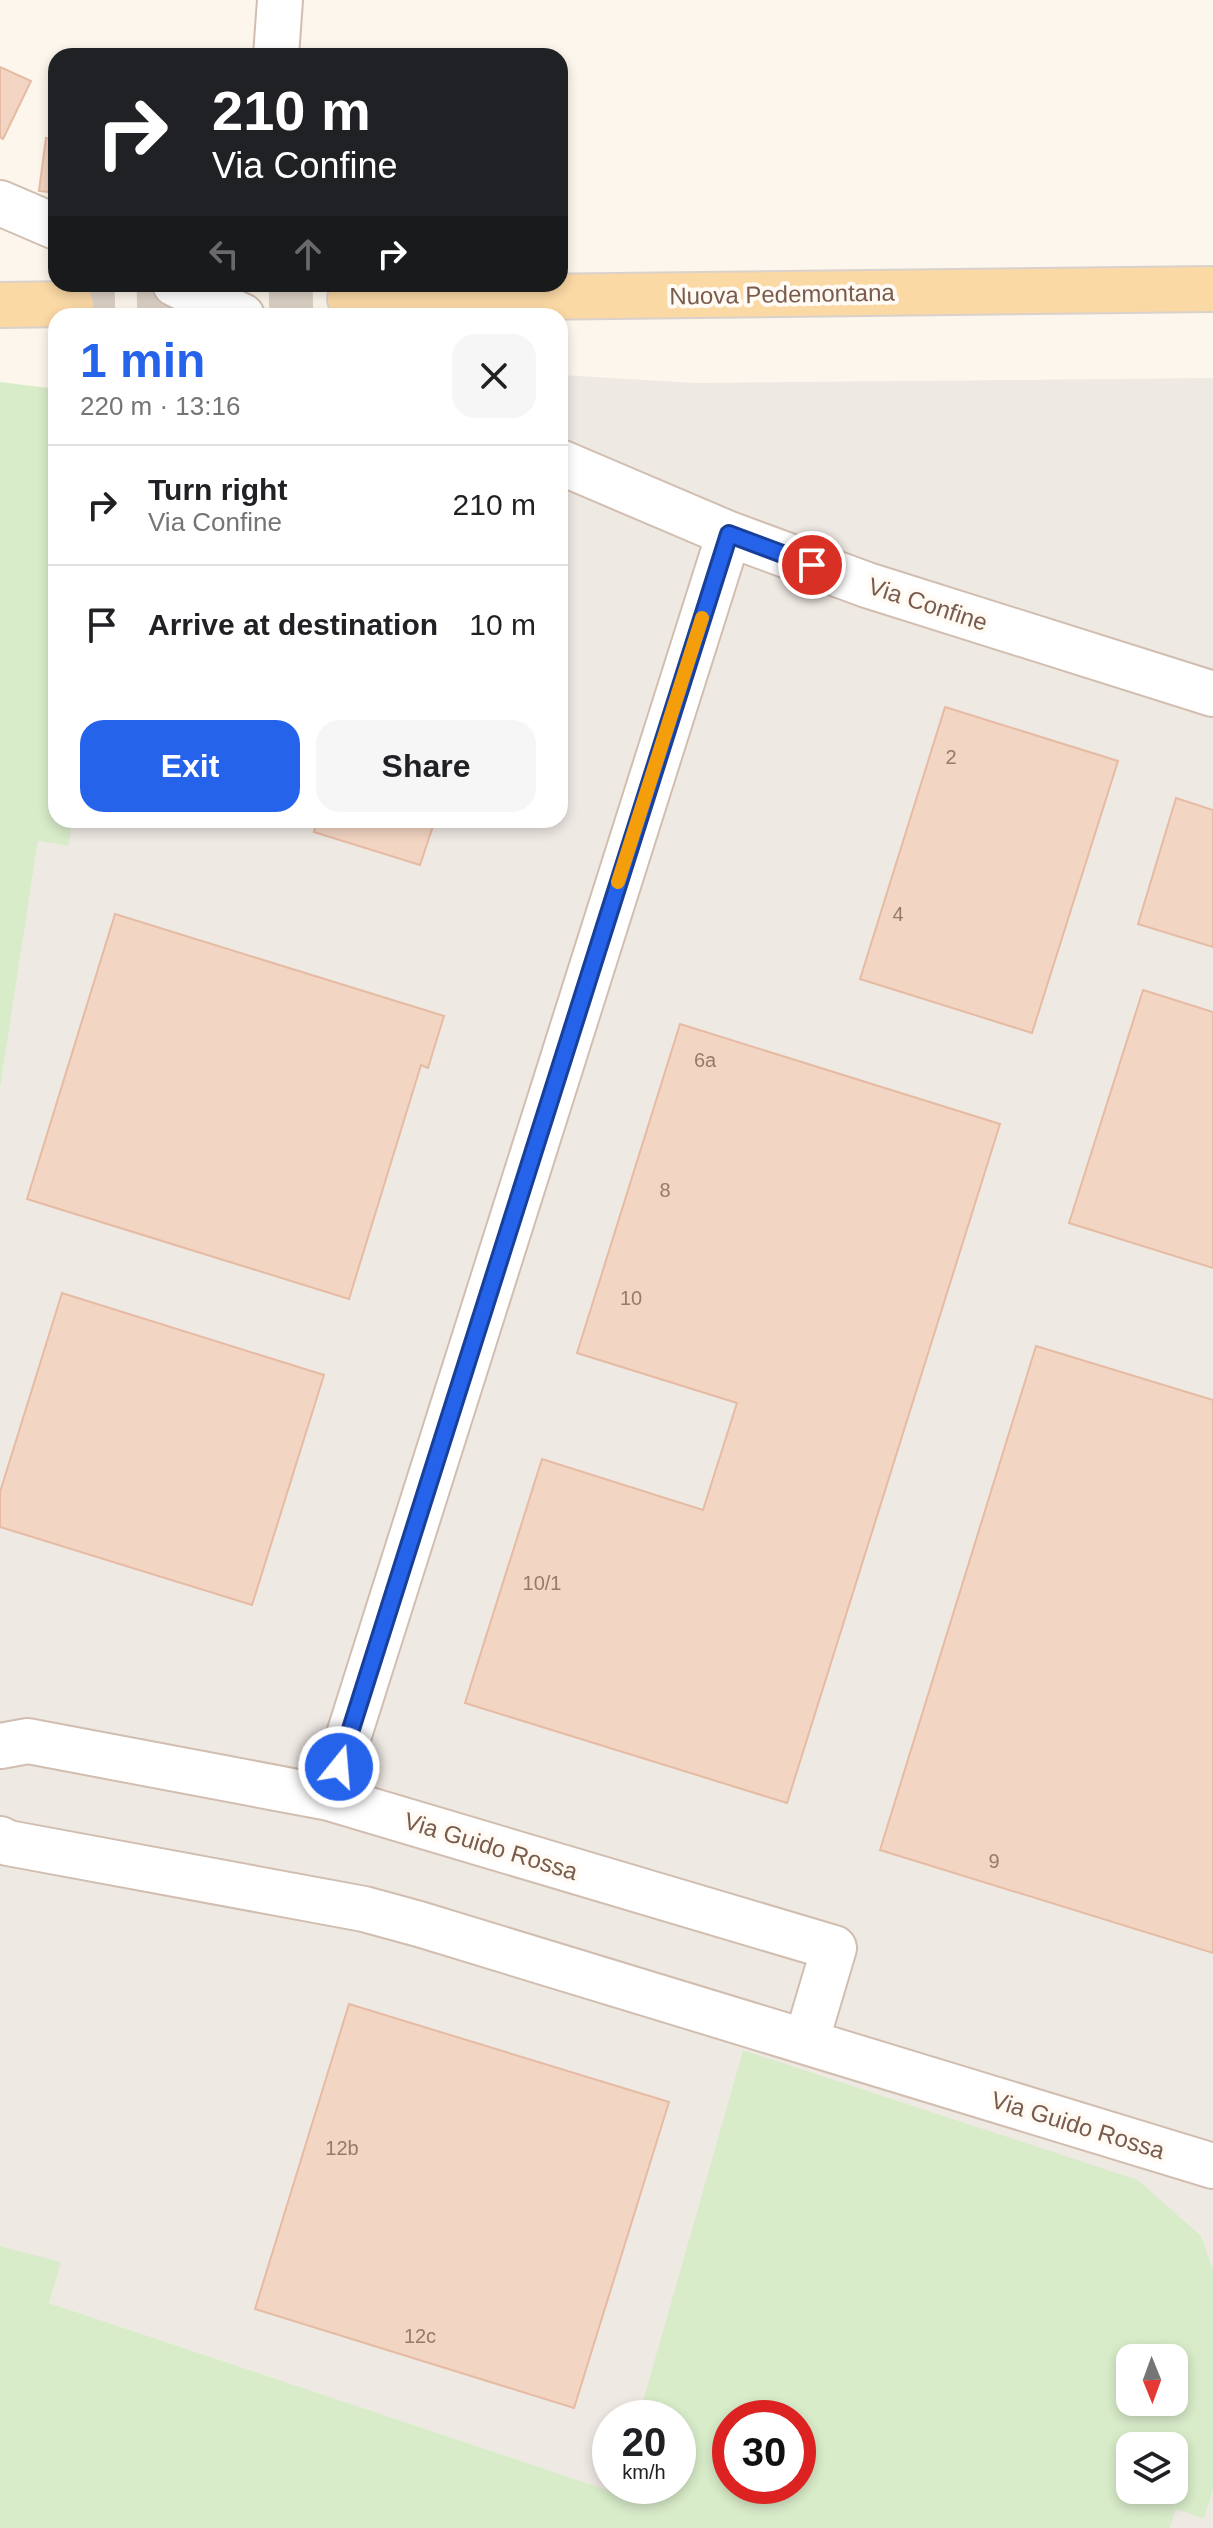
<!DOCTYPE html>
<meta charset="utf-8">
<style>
:root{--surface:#fff;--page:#f6f6f6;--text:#202124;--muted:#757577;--line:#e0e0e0;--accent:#2563eb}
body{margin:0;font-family:Helvetica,sans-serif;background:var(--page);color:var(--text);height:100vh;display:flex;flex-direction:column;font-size:30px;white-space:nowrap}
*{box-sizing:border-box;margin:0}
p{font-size:26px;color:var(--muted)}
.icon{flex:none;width:44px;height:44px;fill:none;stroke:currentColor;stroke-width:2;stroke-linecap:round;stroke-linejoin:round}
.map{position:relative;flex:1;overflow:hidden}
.side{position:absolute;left:48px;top:308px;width:520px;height:520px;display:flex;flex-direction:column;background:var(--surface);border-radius:24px;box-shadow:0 4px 12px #0003}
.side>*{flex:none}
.top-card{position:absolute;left:48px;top:48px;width:520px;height:244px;border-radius:24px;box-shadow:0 4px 12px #0003;background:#202124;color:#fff;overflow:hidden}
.needle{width:52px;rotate:179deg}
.controls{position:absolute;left:1116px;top:2344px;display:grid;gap:16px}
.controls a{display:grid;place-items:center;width:72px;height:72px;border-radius:16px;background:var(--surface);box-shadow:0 4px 12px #0003;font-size:40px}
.speed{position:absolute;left:592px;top:2400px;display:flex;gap:16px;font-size:40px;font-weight:700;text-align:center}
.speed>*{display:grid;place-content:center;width:104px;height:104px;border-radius:50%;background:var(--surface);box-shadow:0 4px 12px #0003;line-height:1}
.speed small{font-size:20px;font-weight:400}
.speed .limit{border:12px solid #d22;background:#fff;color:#111}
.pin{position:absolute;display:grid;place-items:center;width:68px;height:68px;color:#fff;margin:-34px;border:4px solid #fff;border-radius:50%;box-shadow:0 2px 8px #0007}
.me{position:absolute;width:88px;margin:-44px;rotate:17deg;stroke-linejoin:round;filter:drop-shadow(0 0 6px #0008)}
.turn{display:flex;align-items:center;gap:28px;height:168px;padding:0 32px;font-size:36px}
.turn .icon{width:104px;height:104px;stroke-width:2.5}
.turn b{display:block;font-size:56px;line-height:68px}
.lanes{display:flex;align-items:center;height:76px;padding:0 32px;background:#0003;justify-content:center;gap:40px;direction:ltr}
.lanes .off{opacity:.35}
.round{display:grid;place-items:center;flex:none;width:84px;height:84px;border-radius:24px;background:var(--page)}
.headline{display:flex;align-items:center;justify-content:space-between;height:136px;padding:0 32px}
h1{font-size:48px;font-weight:700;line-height:60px;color:var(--accent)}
.action{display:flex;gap:16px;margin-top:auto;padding:16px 32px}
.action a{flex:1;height:92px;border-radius:24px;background:var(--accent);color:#fff;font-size:32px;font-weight:700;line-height:92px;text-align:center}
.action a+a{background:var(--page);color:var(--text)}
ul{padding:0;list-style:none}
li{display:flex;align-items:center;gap:24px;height:120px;padding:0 32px;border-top:2px solid var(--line)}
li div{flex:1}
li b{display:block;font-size:30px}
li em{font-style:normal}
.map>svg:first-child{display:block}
.industrial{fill:#efe9e4}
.green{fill:#d8ecc9;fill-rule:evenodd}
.building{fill:#f3d5c3;stroke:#e6bba3;stroke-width:2}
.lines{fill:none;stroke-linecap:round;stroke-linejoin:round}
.primary-tunnel{stroke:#dcd0c4;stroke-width:44;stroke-dasharray:44 22;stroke-linecap:butt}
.minor-casing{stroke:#d1beb0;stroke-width:48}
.primary-casing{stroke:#dad1cd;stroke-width:48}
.minor{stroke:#fff;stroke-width:44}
.primary{stroke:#fbd9a5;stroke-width:44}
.route-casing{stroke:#184099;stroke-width:20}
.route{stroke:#2563eb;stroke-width:14}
.slow{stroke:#f59e0b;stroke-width:14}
.labels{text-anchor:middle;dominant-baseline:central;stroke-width:8;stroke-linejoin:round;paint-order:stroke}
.number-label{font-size:20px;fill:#987a6a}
.street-label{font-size:24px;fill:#7a5c4d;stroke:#fffaf3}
</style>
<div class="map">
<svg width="1213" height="2528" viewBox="0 0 1213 2528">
<rect width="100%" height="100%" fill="#fdf6ec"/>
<path class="industrial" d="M560 375 696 383 1213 378V2269L1201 2236 743 2050 638 2418H610V2486H618L616 2494 48 2303 0 2246V1089L38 841 69 846 72 820H560Z
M1213 2490V2528H1170L1176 2509 1204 2519Z"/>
<path class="green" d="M0 382 56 389V820H72L69 846 38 841 0 1089Z
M743 2050 1138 2180 1201 2236 1213 2269V2490L1204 2519 1176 2509 1170 2528H0V2246L61 2262 49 2303 616 2493 618 2486H678V2418H638ZM1130 2358H1174V2402H1130ZM730 2418H798V2486H730ZM1130 2446H1174V2490H1130Z"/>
<path class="building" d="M0 67 31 81 3 139 0 137Z
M46 138 56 140V193L39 191Z
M945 707 1118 761 1032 1033 860 979Z
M1176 798 1213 810V947L1138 924Z
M317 820H435L420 865 314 832Z
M115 914 444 1016 428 1068 421 1065 349 1299 27 1199Z
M1143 990 1213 1012V1268L1069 1223Z
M680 1024 1000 1124 787 1803 465 1703 542 1459 703 1510 737 1403 577 1353Z
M62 1293 324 1375 252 1605 0 1527V1492Z
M1036 1346 1213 1400V1953L880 1850Z
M349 2004 669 2102 574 2408 255 2309Z"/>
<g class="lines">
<path class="primary-tunnel" d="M71 304 350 299"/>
<g class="minor-casing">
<path id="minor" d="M276 56 280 0
M0 203 56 227
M175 284 242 316
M560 462 729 534 867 585 1213 694
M0 1746 28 1741 329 1798 834 1948 806 2042
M329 1798 729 534
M0 1839 8 1843 364 1909 419 1924 1213 2166"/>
</g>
<g class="primary-casing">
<path id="primary" d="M350 299 1213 289
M0 305 71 304"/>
</g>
<use href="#minor" class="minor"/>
<use href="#primary" class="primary"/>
</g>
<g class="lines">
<g class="route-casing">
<path id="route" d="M339 1767 729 534 812 565"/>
</g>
<use href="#route" class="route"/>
<path class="slow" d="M618 882 702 618"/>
</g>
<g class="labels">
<g class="number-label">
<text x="951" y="757">2</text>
<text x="898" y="914">4</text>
<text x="705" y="1060">6a</text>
<text x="665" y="1190">8</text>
<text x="631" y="1298">10</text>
<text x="542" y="1583">10/1</text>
<text x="994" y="1861">9</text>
<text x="342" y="2148">12b</text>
<text x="420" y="2336">12c</text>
</g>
<g class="street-label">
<text transform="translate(782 294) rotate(-1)">Nuova Pedemontana</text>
<text transform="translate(928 604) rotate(18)">Via Confine</text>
<text transform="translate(491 1846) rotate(17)">Via Guido Rossa</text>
<text transform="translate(1078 2125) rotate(17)">Via Guido Rossa</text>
</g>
</g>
</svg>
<div class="controls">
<a><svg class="needle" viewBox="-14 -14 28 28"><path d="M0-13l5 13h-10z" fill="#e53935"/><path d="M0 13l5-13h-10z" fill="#757577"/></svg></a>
<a><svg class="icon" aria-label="layers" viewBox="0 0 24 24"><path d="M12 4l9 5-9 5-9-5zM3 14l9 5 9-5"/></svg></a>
</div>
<div class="speed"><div>20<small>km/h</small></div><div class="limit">30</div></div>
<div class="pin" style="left:812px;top:565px;background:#d93025"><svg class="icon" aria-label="arrive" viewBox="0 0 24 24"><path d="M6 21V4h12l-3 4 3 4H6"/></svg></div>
<svg class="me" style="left:339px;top:1767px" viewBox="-20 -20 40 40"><circle r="17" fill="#2563eb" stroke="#fff" stroke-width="3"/><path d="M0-11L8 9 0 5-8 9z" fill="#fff"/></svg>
<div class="top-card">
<div class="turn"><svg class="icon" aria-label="right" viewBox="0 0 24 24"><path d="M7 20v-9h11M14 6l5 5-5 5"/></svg><div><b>210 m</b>Via Confine</div></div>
<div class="lanes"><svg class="icon off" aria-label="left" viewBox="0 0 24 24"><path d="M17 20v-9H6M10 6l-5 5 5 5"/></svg><svg class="icon off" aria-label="ahead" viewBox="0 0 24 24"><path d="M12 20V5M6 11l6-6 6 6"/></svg><svg class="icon" aria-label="right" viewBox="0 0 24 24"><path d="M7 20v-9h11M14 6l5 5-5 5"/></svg></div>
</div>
<section class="side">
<div class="headline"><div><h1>1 min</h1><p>220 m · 13:16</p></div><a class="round"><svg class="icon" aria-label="close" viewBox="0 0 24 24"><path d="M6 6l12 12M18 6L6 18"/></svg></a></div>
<ul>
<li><svg class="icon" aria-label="right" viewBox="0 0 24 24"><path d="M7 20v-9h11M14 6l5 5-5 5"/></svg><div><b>Turn right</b><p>Via Confine</p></div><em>210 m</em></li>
<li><svg class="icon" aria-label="arrive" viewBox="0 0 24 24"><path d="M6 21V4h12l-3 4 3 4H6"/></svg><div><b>Arrive at destination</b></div><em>10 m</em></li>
</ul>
<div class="action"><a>Exit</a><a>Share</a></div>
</section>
</div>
